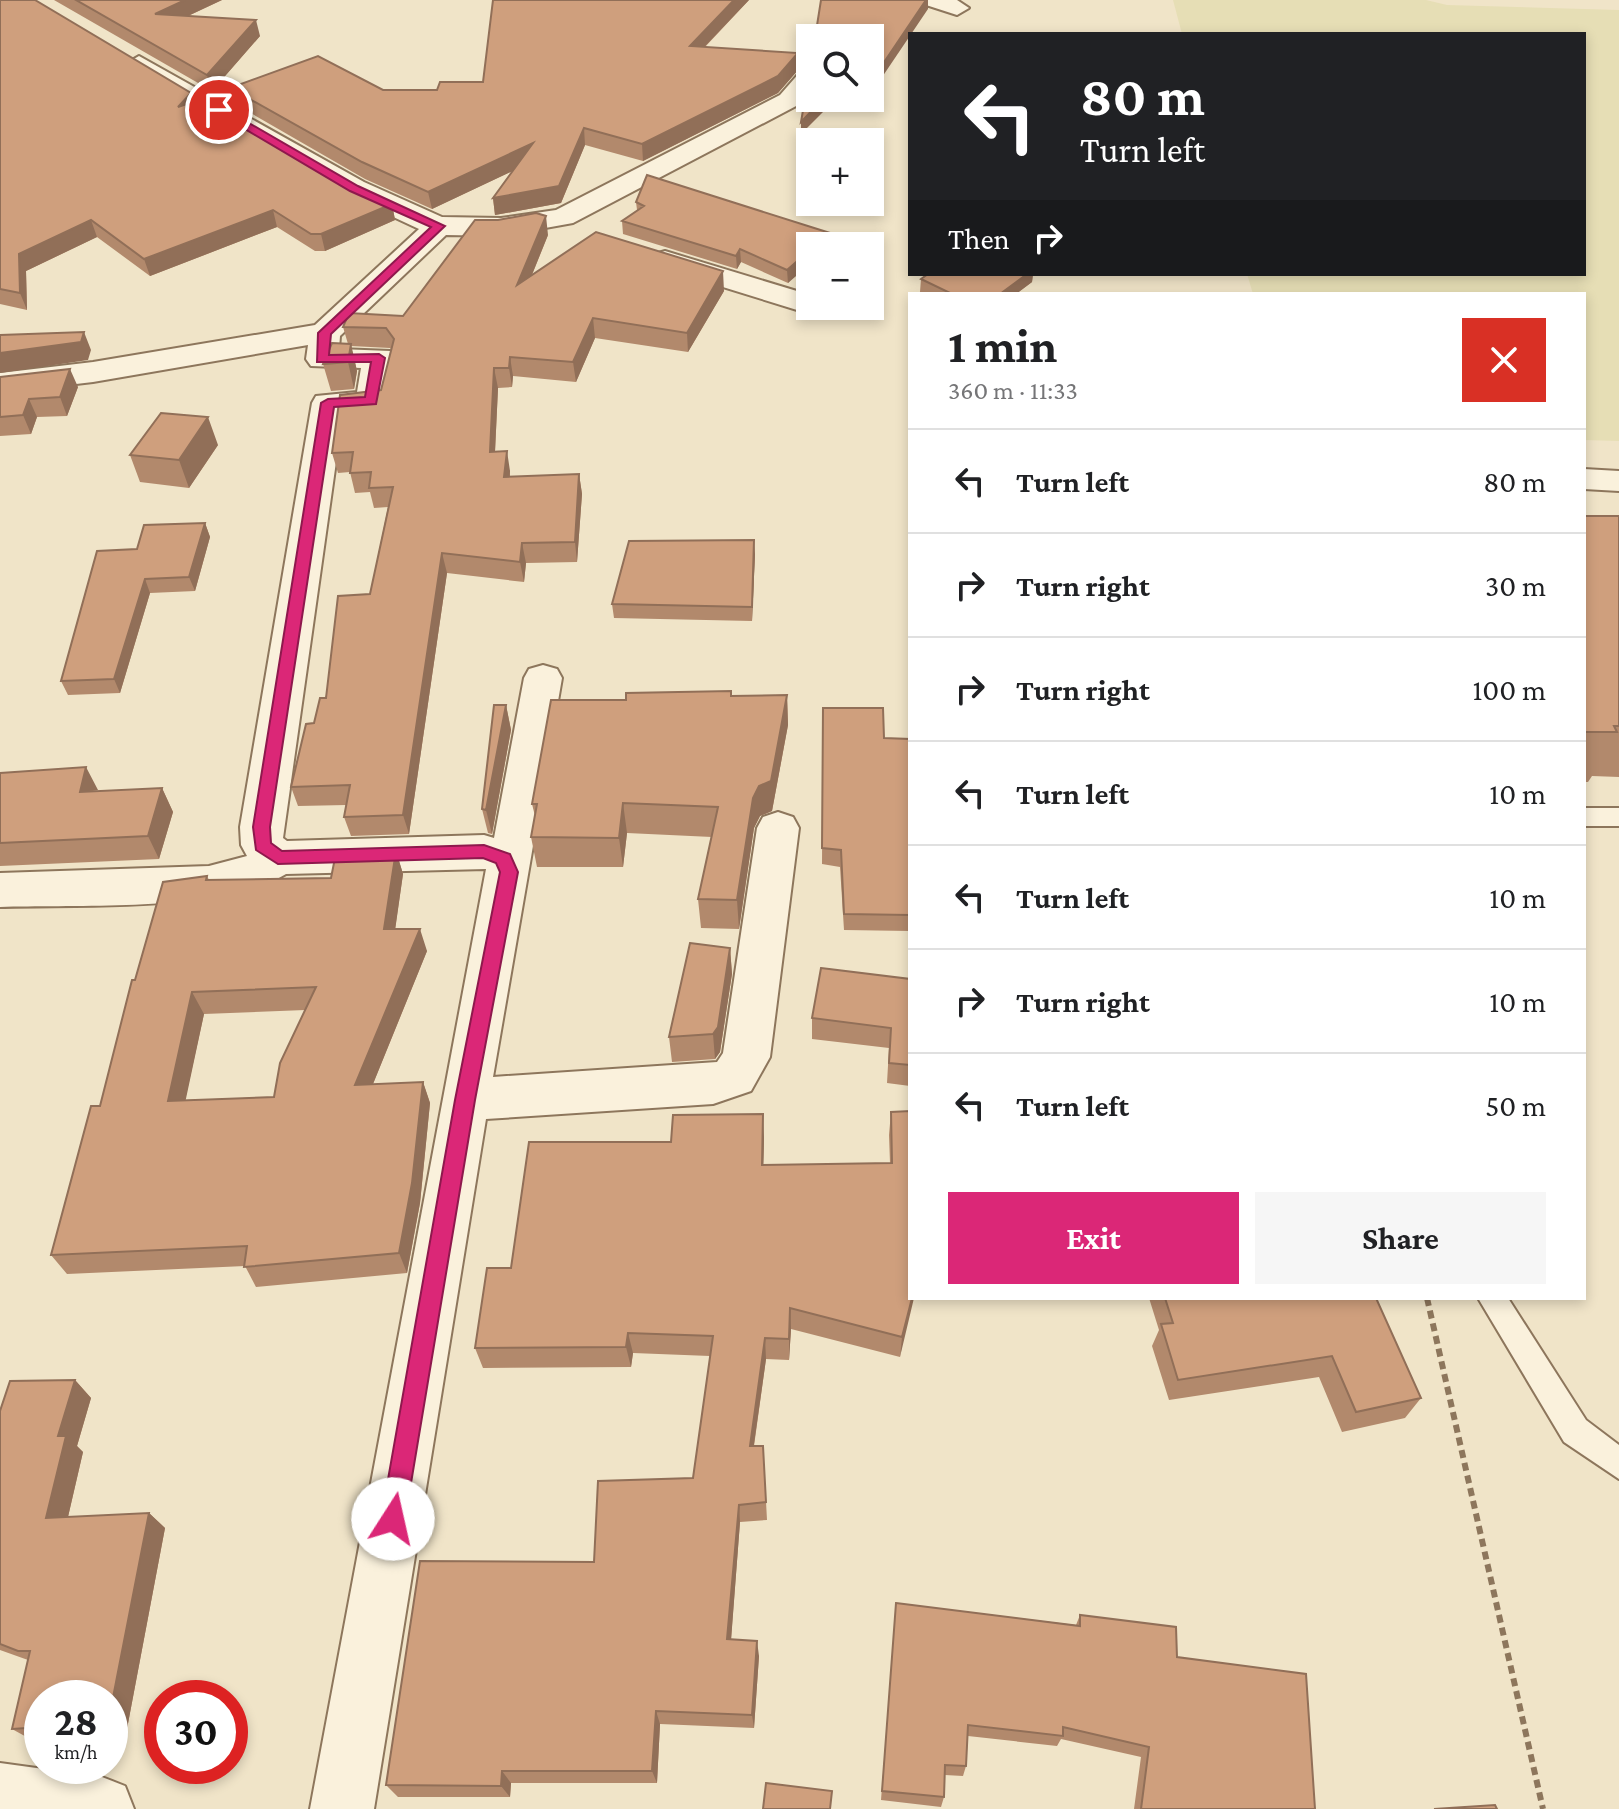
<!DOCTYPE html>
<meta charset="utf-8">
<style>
:root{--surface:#fff;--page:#f6f6f6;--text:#202124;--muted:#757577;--line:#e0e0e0;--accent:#db2777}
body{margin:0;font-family:"Crimson Pro",serif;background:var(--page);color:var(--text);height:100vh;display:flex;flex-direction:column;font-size:30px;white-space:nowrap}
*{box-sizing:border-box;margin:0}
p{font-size:26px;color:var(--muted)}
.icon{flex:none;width:44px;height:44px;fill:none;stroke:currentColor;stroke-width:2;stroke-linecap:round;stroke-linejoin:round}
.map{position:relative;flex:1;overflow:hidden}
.sheet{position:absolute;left:908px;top:292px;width:678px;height:1008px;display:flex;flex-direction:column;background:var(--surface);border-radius:0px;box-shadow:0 4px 12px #0003}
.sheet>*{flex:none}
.guide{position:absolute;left:908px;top:32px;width:678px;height:244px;border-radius:0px;box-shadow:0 4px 12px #0003;background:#202124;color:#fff;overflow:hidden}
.tools{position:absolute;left:796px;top:24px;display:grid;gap:16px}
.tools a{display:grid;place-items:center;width:88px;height:88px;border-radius:0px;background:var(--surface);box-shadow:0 4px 12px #0003;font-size:40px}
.speed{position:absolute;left:24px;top:1680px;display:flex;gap:16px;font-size:40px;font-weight:700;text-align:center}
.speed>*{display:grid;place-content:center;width:104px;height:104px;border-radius:50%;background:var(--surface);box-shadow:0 4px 12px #0003;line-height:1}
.speed small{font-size:20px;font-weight:400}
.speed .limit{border:12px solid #d22;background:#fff;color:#111}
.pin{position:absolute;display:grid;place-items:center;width:68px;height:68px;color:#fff;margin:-34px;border:4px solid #fff;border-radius:50%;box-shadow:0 2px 8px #0007}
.me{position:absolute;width:88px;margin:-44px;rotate:10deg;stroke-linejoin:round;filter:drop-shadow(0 0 6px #0008)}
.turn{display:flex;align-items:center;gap:28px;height:168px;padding:0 40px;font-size:36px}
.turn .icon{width:104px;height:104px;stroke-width:2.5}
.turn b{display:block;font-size:56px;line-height:68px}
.then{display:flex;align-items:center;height:76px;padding:0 40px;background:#0003;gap:16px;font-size:30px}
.round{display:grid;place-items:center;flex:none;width:84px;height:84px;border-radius:0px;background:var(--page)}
.headline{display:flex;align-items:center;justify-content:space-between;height:136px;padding:0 40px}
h1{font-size:48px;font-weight:700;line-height:60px}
.action{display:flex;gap:16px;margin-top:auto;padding:16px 40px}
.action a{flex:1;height:92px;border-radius:0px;background:var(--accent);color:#fff;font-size:32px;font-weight:700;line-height:92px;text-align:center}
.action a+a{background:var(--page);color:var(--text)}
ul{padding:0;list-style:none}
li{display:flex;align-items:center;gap:24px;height:104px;padding:0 40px;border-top:2px solid var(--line)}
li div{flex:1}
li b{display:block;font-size:30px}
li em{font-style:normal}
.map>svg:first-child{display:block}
.farmland{fill:#e6deb5}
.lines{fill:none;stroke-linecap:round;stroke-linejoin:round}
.service-casing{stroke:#8d765c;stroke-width:4}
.minor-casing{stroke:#8d765c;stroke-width:4}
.tertiary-casing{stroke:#8d765c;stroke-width:4}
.path{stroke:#8d765c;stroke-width:6;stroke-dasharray:8 5;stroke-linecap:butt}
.service{fill:#faf1dc;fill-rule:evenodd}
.minor{fill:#faf1dc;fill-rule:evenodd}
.tertiary{fill:#faf1dc;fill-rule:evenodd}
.wall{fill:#b2896c;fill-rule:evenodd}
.shaded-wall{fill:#916f58}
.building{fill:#cf9f7d;stroke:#916f58;stroke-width:2;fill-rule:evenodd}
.route{fill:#db2777;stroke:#8e194d;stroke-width:2}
</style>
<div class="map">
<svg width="1619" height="1809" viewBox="0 0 1619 1809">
<rect width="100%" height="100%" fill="#f0e4c8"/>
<path class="farmland" d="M1173 0H1426L1447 5 1619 10V441L1584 440V294H1253L1247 274H1584V34H1182Z"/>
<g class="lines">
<g class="service-casing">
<path id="service" d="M1584 808H1619V826H1584Z
M1478 1298H1508L1586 1420 1619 1445V1479L1564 1442Z"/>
</g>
<g class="minor-casing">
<path id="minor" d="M922 0H957L969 8 957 15 926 5Z
M139 56 364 182 442 217 501 218 556 210 780 95 801 71 810 68V92L798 105 573 223 501 236 446 235 340 336 339 349 390 351 395 358 387 401 383 408 343 412 283 838 287 841 484 835 494 838 524 678 529 669 543 665 557 669 562 678 493 1077 717 1062 723 1053 757 828 763 817 778 812 793 817 799 828 770 1057 751 1091 713 1104 486 1119 374 1809H310L486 869 286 874C221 913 78 904 0 907V873L209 866 247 856 241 845 240 827 312 403 316 396 357 392 361 368 311 366 306 359 308 345 93 382 0 393V373L93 362 315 325 419 229 344 194 130 68 127 63Z
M665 251 810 295V306H824L821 311 810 314 655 266 650 260 655 254Z
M1584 469 1619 471V491L1584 489Z"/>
</g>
<g class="tertiary-casing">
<path id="tertiary" d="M0 1763 102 1777 125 1786 134 1809H0Z"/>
</g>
<path class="path" d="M1427 1298 1543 1809"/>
<use href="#service" class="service"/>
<use href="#minor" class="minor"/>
<use href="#tertiary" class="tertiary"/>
</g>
<path class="wall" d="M0 0 193 102 339 180 392 204 395 220 325 251H315L277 227 150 276 97 237 26 271 27 310 0 304Z
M54 0H222L188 16 260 36 212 91Z
M493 0H749L705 47 798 70 778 93 643 161 585 145 561 203 495 215 493 198 512 171 432 209 365 179 235 104 230 88 437 90 483 82Z
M636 202 830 233 788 283 741 262 737 269 623 234 622 221 637 210Z
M548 235 532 275 724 291 688 352 595 338 576 382 513 376 512 387 498 388 495 452 510 471V477L579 474 582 494 577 562 526 563 524 582 447 573 409 834 351 836 344 817 346 805 298 806 291 787 314 723 370 594 388 507 374 508 370 492 355 493 350 472 338 473 332 453 381 390 391 349 390 348 351 346 357 371 354 389 331 391 323 364 348 344 343 327 403 316Z
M928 274H1033L1032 282 1016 294H923L920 292 921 279Z
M0 377 78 387 67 416 37 417 31 434 0 436Z
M218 445 189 488 140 482 130 455Z
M1584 516H1619V777L1592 776 1588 782H1584Z
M205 523 210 537 195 591 150 593 120 693 68 695 61 681 137 549Z
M755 554 752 621 614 618 612 604Z
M787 695 788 725 772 811 760 816 754 828 739 929 701 928 698 899 712 837 627 833 623 867H537L531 837 535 816 532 804 626 700Z
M506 705 511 730 492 834 488 833 482 809Z
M823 708 884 738 910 739V931L844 930 840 867 822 864Z
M0 773 98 791 162 788 173 812 159 859 0 866Z
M396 851 403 874 395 929 427 951 373 1084 423 1082 430 1103 420 1203 407 1273 256 1287 245 1266 67 1274 51 1255 100 1106 207 876 209 880 331 878ZM305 1010 274 1097 185 1100 204 1014Z
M730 948 732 974 720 1052 715 1059 672 1062 669 1037Z
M910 979V1086L887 1083 889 1048 812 1039V1018Z
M891 1112 910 1298 900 1357 791 1329 789 1360 766 1359 754 1446H763L767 1520 740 1522 731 1639 759 1656 754 1728 660 1724 657 1783H511L510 1797H398L386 1785 594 1562 693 1478 710 1356 633 1353 631 1367 483 1368 475 1348 511 1268 671 1142 764 1137 763 1165 890 1163 889 1135Z
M1149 1298H1376L1421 1398 1405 1418 1342 1432 1319 1377 1169 1400 1152 1346 1159 1330Z
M75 1380 91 1398 77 1446 83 1452 68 1517 149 1513 165 1528 126 1734 110 1735V1698H42V1740H32L12 1729 28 1660 0 1650V1411Z
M896 1603 1076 1625 1080 1615 1177 1657 1315 1809H1134L1141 1757 1061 1739 1057 1746 968 1736 966 1766 963 1776 945 1775 944 1797 941 1807 881 1800Z"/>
<path class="shaded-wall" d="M185 0H222L160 29 155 14Z
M734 0H749L690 62V46Z
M926 0H928V9L870 95V83Z
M256 20 260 36 212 91 207 75Z
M798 53V70L778 93 643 161 642 144Z
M191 93 196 109 178 107Z
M824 98H837L801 134V122Z
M584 128 585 145 561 203 495 215 493 198Z
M533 143 536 160 432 209 428 192Z
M392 204 395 220 325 251 321 234Z
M273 210 277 227 150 276 144 259Z
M546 216 548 235 520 304 517 285Z
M91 220 97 237 26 271 27 310 20 293 19 254Z
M830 233V246H815Z
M740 249 741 262 737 269 736 256Z
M810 250V264L788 283 787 270Z
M723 271 724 291 688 352 687 333Z
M1027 274H1033L1032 282 1016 294H1000Z
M593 318 595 338 576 382 573 362Z
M84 332 91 350 88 360 0 373V353Z
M351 344 357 371 354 389 348 362Z
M510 357 513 376 512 387 509 368Z
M494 368 498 388 494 472 490 452Z
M70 369 78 387 67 416 60 397Z
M29 399 37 417 31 434 23 415Z
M208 417 218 445 189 488 179 460Z
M507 451 510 471 508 497 504 477Z
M579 474 582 494 577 562 575 542Z
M205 523 210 537 195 591 189 577Z
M754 540 755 554 752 621V607Z
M522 543 526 563 524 582 520 562Z
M442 553 447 573 409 834 403 815Z
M145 579 150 593 120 693 114 679Z
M787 695 788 725 772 811 760 816 754 828 739 929 737 900 753 798 759 786Z
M506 705 511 730 492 834 486 810Z
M86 767 98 790 80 792Z
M162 788 173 812 159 859 148 836Z
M623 803 627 833 623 867 619 838Z
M396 851 403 874 392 952 384 929Z
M420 929 427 951 364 1106 355 1085Z
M730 948 732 974 720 1052 715 1059 713 1034Z
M192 992 204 1014 181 1122 168 1101Z
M423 1082 430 1103 420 1203 407 1273 399 1253Z
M763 1114 764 1137 763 1188 762 1165Z
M912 1298H914L900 1357 902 1337Z
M790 1308 791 1329 789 1360V1339Z
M628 1333 633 1353 631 1367 626 1347Z
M765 1338 766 1359 751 1465 750 1446Z
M75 1380 91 1398 77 1446 83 1452 64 1534 46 1518 58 1436Z
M739 1505 740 1522 730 1654 727 1639Z
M149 1513 165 1528 126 1734 110 1723V1713Z
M757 1641 759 1656 754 1728 752 1715Z
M656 1711 660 1724 657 1783 652 1771Z
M502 1771 511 1783 510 1797 501 1786Z"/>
<path class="building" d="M0 0H35L191 93 178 107 201 99 339 180 392 204 321 234H311L273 210 144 259 91 220 19 254 20 293 0 289Z
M76 0H185L155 14 256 20 207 75Z
M493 0H734L690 46 798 53 778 76 642 144 584 128 559 186 493 198 533 143 428 192 362 162 230 88 318 56 383 90H437L440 82H483Z
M821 0H926L870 83V38H815Z
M810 83V98H824L801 122 807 87Z
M647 175 830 233 815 246H810V250L787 270 740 249 736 256 622 221 644 206 636 202Z
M536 213 546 216 517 285 596 232 723 271 687 333 593 318 573 362 510 357 509 368H494L490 452 507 451 504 477 579 474 575 542 522 543 520 562 442 553 403 815 344 817 350 785 291 787 306 724 314 723 320 698H326L338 596 370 594 393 487 369 488 371 472 350 473 353 452 332 453 340 395 381 390 394 339 386 328 343 327 349 313 403 316 475 220H498Z
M928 274H1027L1000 294H952L921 279Z
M84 332 81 342 0 353V335Z
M332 343 351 344 348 362 323 364Z
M70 369 60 397 29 399 23 415 0 417V377Z
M161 413 208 417 179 460 130 455Z
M1584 516H1619V726H1614L1617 732H1584Z
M205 523 189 577 145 579 114 679 61 681 97 551 137 549 144 525Z
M754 540 752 607 612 604 629 541Z
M731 691V696L787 695 771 781 759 786 753 798 737 900 698 899 718 807 623 803 619 838 531 837 537 804H532L551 700H626V693Z
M494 705H506L486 810 482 809Z
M823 708H883L884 738 910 739V915L844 914 841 850 822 848Z
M86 767 80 792 162 788 148 836 0 843V773Z
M396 851 384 929H420L355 1085 423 1082 412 1183 399 1253 244 1267 247 1246 51 1255 91 1106H100L132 980H135L163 882 207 876 206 880 331 878 336 853ZM316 987 280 1063 274 1097 168 1101 192 992Z
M690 943 730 948 718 1027 713 1034 669 1037Z
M821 968 910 979V1065L889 1063 891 1028 812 1018Z
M910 1111V1298H912L902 1337 790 1308 789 1339 765 1338 750 1446H763L766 1502 739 1505 727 1639 757 1641 752 1715 656 1711 652 1771H502L501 1786 386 1785 420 1561 594 1562 598 1481 693 1478 713 1336 628 1333 626 1347 475 1348 487 1268H511L529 1142H671L673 1115 763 1114 762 1165 892 1163 891 1112Z
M1165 1298H1376L1421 1398 1356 1412 1332 1356 1178 1380 1161 1324 1173 1323Z
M75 1380 58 1436H66L46 1518 149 1513 110 1713V1698H42V1727L12 1729 30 1651H18L0 1644V1411L10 1381Z
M896 1603 1080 1626V1615L1176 1627 1177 1657 1306 1674 1315 1809H1141L1149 1747 1063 1727V1736L968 1725 966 1766 945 1765 944 1797 882 1791Z
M766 1783 832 1791 830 1809H763Z
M1495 1805 1497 1809H1434Z"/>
<path class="route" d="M216 108H223L358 186 445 226 331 334 329 355 379 354 385 358 376 404 334 407 270 827 271 843 282 851 484 845 510 854 518 872 475 1100 405 1519 402 1528 393 1531 385 1528 381 1519 455 1100 500 872 496 863 483 858 278 864 256 850 253 827 321 403 328 399 365 397 371 362H317L318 333 431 227 350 191 216 112Z"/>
</svg>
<div class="tools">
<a><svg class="icon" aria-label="search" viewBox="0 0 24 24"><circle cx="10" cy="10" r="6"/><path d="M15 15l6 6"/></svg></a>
<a>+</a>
<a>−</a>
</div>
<div class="speed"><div>28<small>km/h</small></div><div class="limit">30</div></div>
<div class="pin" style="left:219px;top:110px;background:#d93025"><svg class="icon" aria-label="arrive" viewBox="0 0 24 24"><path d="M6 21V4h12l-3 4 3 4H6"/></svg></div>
<svg class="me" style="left:393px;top:1519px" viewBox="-20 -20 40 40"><circle r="19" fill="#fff"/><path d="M0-13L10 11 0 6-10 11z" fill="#db2777"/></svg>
<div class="guide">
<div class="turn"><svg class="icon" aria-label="left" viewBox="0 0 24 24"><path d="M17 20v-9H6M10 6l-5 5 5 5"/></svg><div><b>80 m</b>Turn left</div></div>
<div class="then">Then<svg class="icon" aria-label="right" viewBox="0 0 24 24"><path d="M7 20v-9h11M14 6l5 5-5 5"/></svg></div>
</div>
<section class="sheet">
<div class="headline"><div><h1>1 min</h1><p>360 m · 11:33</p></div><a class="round" style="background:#d93025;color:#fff"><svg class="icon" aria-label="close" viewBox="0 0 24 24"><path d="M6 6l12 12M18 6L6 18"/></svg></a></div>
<ul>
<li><svg class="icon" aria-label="left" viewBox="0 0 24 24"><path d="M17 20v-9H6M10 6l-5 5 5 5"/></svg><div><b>Turn left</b></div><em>80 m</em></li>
<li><svg class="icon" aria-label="right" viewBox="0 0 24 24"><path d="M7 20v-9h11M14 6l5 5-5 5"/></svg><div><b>Turn right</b></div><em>30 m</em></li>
<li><svg class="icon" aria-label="right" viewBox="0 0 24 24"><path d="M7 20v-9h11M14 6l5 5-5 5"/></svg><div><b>Turn right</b></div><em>100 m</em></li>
<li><svg class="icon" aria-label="left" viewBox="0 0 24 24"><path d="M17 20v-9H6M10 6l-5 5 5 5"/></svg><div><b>Turn left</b></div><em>10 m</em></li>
<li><svg class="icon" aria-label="left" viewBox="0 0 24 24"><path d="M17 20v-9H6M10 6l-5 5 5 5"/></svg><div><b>Turn left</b></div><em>10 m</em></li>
<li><svg class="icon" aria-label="right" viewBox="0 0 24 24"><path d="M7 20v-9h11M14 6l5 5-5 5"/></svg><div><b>Turn right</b></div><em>10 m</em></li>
<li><svg class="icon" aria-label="left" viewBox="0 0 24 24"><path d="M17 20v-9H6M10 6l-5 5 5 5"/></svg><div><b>Turn left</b></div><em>50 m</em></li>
</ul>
<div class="action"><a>Exit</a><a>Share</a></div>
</section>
</div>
